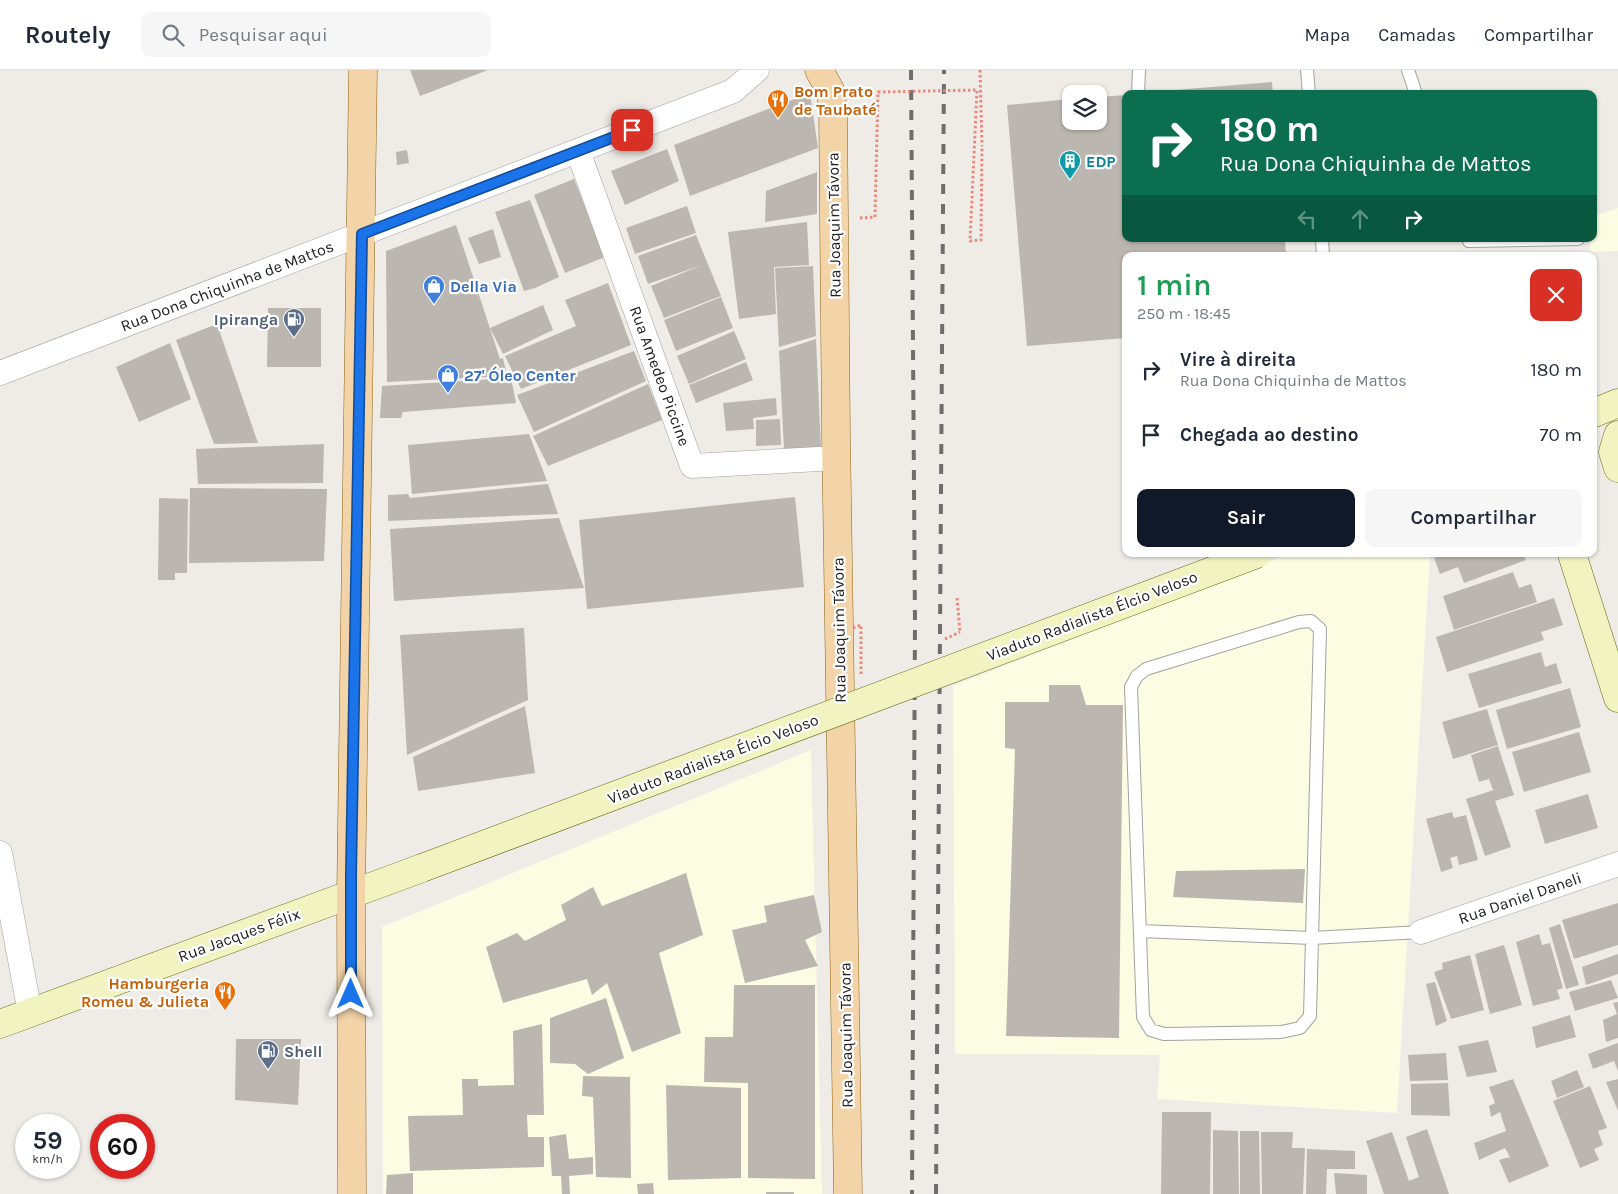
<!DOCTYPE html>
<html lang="pt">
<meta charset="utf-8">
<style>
:root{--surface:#fff;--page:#f6f6f7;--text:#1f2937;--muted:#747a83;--line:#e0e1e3;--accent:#111827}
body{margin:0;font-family:Karla,sans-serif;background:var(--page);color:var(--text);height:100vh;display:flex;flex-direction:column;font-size:19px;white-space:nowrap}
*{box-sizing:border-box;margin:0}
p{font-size:16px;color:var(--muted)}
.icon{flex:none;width:28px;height:28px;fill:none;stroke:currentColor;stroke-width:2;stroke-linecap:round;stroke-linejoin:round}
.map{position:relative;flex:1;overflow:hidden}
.panel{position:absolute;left:1122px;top:182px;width:475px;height:305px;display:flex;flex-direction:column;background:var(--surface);border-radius:10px;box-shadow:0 1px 4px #0004}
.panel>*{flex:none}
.hud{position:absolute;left:1122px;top:20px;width:475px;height:152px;border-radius:10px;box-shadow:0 1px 4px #0004;background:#0b6e4f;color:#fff;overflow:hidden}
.tools{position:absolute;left:1062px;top:15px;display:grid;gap:10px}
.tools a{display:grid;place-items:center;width:45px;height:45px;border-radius:10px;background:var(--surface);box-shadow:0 1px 4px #0004;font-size:25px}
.speed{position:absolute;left:15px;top:1044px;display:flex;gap:10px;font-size:25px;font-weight:700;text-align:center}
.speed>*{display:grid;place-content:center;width:65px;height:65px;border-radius:50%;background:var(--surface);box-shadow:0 1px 4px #0004;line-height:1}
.speed small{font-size:12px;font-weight:400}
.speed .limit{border:8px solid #d22;background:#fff;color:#111}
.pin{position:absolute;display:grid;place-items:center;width:42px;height:42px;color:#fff;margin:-21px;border-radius:10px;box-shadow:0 2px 8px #0006}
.me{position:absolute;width:55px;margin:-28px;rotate:0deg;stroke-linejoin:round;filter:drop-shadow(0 0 4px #0008)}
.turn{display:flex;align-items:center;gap:18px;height:105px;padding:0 15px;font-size:22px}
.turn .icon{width:65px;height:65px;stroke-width:2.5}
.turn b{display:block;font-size:35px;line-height:42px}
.lanes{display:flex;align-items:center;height:48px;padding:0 15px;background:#0003;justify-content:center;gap:25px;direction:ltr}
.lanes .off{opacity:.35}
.round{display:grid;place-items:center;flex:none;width:52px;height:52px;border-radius:10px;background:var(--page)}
.overview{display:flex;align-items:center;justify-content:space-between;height:85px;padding:0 15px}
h1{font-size:30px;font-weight:600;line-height:38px;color:#1e9e55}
.button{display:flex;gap:10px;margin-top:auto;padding:10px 15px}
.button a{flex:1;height:58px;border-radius:10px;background:var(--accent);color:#fff;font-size:20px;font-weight:600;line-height:58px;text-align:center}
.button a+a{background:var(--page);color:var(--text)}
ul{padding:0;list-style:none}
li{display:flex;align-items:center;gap:15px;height:65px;padding:0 15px}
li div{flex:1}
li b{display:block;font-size:19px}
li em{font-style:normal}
header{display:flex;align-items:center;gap:30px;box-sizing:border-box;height:70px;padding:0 25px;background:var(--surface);border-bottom:1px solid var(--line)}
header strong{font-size:24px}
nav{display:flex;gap:28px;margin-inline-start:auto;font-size:18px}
.search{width:350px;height:45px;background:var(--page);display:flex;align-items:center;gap:12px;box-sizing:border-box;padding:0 18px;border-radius:10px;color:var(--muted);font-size:19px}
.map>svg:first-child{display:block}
.education{fill:#fcfce3}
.building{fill:#bcb6b0}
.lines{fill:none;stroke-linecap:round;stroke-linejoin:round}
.lane-casing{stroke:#a1a1a1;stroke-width:14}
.street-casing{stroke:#a1a1a1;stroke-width:25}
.secondary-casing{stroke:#626d10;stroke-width:29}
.primary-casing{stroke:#8c630f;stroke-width:29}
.path{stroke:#ec877b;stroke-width:3;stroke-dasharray:2.5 2.5;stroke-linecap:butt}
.lane{stroke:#fff;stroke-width:12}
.street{stroke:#fff;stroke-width:24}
.secondary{stroke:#f1f3c1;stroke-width:28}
.primary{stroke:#f3d3a8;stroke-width:28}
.rail{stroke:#6e6e6e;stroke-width:4;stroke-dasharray:10 10;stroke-linecap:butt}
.secondary-bridge-casing{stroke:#626d10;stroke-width:29;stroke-linecap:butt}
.path-bridge{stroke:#ec877b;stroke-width:3;stroke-dasharray:2.5 2.5;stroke-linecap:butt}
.secondary-bridge{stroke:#f1f3c1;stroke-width:28}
.route-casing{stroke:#114b97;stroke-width:12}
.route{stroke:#1a73e8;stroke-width:9}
.labels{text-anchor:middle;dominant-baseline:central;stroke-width:4.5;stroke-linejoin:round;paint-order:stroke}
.food-label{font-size:16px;font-weight:bold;fill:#c56008;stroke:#fff;text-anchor:start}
.culture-label{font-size:16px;font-weight:bold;fill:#0d838f;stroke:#fff;text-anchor:start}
.street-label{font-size:16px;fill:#202020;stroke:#fff}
.shop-label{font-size:16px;font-weight:bold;fill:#366cbe;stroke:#fff;text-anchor:start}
.service-label{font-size:16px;font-weight:bold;fill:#4e5e75;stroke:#fff;text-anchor:end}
</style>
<header>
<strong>Routely</strong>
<div class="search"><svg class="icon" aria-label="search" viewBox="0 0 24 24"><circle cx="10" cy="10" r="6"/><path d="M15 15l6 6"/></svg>Pesquisar aqui</div>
<nav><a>Mapa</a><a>Camadas</a><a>Compartilhar</a></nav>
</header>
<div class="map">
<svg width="1618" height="1124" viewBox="0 0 1618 1124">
<rect width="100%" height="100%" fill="#efece7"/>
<path class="education" d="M1618 138V181L1591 182 1588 169H1594V146Z
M1288 484H1430L1397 1043 1157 1029 1160 985 955 984 953 616Z
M811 680 822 1124H383L382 857Z"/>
<path class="building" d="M410 0H488L420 26Z
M1272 12 1273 24H1151V22Z
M810 23 818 78 690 126 674 75Z
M1126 25V169H1285L1286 186H1126V268L1027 276 1007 35 1071 29V51H1099V27Z
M667 79 679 111 625 135 611 101Z
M407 80 409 93 397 95 396 82Z
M817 102V144L765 152 766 121Z
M574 109 605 187 565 203 534 125Z
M530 130 559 207 535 218 524 221 495 142Z
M687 136 696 163 635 184 626 158Z
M807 152 809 195 774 197 776 244 739 249 728 162Z
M456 155 500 289 503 288 507 306 387 312 386 181Z
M493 159 501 187 479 194 468 168Z
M696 165 721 226 664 248 651 216 702 195 648 214 638 186Z
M813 196 816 266 779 277 775 198Z
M608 213 631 275 521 319 505 286 576 256 565 230Z
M721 227 733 258 676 281 664 250Z
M543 235 553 260 503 284 490 258Z
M268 238H321V297H267Z
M217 254 258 373 214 374 176 270Z
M734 261 746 289 689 314 677 286Z
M816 269 821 378 784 380 779 281Z
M170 273 191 329 139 352 116 297Z
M634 281 646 311 534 362 517 325Z
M746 292 753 310 696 333 689 315Z
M511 308 516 333 403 342 401 348H380L382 316Z
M648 314 662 350 548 396 533 366Z
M776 328 777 345 753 348 754 359 726 361 723 333Z
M780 349 781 375 756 376V350Z
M529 364 547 411 412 424 408 375Z
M324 374 323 413 198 414 196 379Z
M548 414 558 444 388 451V425L408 424 410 428Z
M190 418 327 419 324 491 189 493Z
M795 427 804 517 587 539 579 450Z
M159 428 188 429 187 503H175V510H158Z
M559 448 584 518 394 531 390 459Z
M1446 484H1523L1526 490 1464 513 1458 497 1440 504 1434 488Z
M1513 502 1519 518 1531 514 1537 532 1454 560 1443 526Z
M1554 528 1563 555 1541 562 1544 570 1447 602 1436 567Z
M524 558 528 630 407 685 400 565Z
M1541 582 1545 597 1556 593 1562 613 1479 638 1468 604Z
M1049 615H1080L1086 635H1123L1119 968 1006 966 1015 679 1005 678V632H1049Z
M1570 618 1581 657 1507 679 1496 640Z
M525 636 535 703 418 721 413 687Z
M1487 639 1498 675 1453 689 1442 652Z
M1579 662 1591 702 1524 722 1512 682Z
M1498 676 1514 725 1495 731 1511 777 1485 786 1466 729 1503 717 1493 720 1489 709 1479 712 1471 685Z
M1588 724 1598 758 1545 774 1535 740Z
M1452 742 1454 748 1466 745 1478 790 1459 795 1457 786 1450 788 1453 798 1441 802 1426 749Z
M1305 799 1303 833 1173 827 1176 801Z
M686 803 703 865 659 883 681 963 632 982 607 913 592 925 587 909 503 933 486 877 517 863 525 871 566 850 561 835 593 817 602 836Z
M814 825 822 862 805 870 818 896 745 913 732 860 767 852 764 836Z
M1618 833V875L1574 889 1562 850Z
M1560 854 1579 915 1566 919 1549 858Z
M1539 864 1542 875 1550 873 1563 918 1557 920 1560 929 1533 936 1516 872Z
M1504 875 1522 935 1490 944 1475 884Z
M1618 884V904L1586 915 1582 897Z
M1470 885 1484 940 1451 949 1434 902 1443 899 1442 893Z
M1611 910 1618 928 1575 941 1569 922Z
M1435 912 1447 951 1436 956 1426 914Z
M734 915H815V1109L748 1108V1013L704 1012 705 967H733Z
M606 928 624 988 588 1004 575 994 550 993V948Z
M1618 932V968L1606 972 1603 950 1617 944 1613 933Z
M1570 945 1576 967 1536 978 1532 957Z
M542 954 544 1045H527L528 1067H544V1097L410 1101 408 1046 463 1045 462 1009H478V1016L514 1015 513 961Z
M236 969H301L298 1035 235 1030Z
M1488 970 1497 1002 1467 1007 1458 976Z
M1618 973V1001L1614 991 1593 999 1588 984Z
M1446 983 1448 1010 1410 1011 1408 985Z
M1577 1000 1584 1017 1557 1028 1551 1011Z
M583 1006 630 1007 631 1108 596 1107 593 1027 582 1026Z
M1513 1009 1549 1096 1509 1113 1499 1090 1510 1087 1505 1078 1479 1090 1474 1073 1506 1061 1500 1042 1491 1047 1489 1036 1495 1033 1489 1017Z
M1618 1009V1041L1606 1012Z
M1448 1013 1450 1046 1411 1045V1014Z
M666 1015 741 1018V1108L668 1110Z
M1590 1016 1607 1058 1598 1061 1603 1075 1594 1079 1599 1090 1580 1098 1553 1031Z
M1162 1042H1211L1210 1124H1161Z
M1427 1059 1449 1124H1384L1366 1071 1392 1062 1409 1111 1419 1107 1406 1067Z
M1213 1060 1238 1061 1239 1124H1213Z
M1240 1061H1259L1260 1124H1240Z
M1261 1062H1293L1292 1078H1305L1303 1124H1262Z
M566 1064 569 1089 593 1087V1104L569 1106 570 1124H562L561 1106H552L549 1067Z
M1307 1079 1355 1081V1099H1327L1326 1124H1306Z
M413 1103V1124H386L387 1105Z
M1334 1103 1367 1105V1124H1336Z
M653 1113 654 1124H638L637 1114Z
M766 1122H794V1124H766Z"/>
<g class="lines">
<g class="lane-casing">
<path id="lane" d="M1307 0 1309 24
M1408 0 1416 24
M1138 24 1139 0
M1322 169 1323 186
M1468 169 1469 171 1578 169
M1311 551 1320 559 1310 946 1300 958 1281 962 1164 964 1151 960 1143 947 1131 617 1137 606 1146 599 1299 552Z
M1140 861 1312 868 1421 862"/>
</g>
<g class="street-casing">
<path id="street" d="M578 81 692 396 837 388
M0 303 733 21 757 0
M0 783 30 943
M1421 862 1618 794"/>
</g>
<g class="secondary-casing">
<path id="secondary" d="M1594 343 1618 333
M1618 365 1613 382 1618 398
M1572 484 1618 628
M0 954 422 798"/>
</g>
<g class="primary-casing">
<path id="primary" d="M819 0 830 20 833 39 836 364 848 1124
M352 1124 351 824 363 0"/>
</g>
<path class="path" d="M980 0 982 76
M860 148 875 147
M957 528 960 562"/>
<use href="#lane" class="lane"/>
<use href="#street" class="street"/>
<use href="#secondary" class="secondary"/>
<use href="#primary" class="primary"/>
<path class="rail" d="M911 0 915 554 912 1124
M936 1124 944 0"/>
<g class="secondary-bridge-casing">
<path id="secondary-bridge" d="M422 798 1257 484"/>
</g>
<path class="path-bridge" d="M875 147 878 22 977 20 970 171 981 170 982 76
M853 558 861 555V604
M945 569 960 562"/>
<use href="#secondary-bridge" class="secondary-bridge"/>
</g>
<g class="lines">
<g class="route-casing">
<path id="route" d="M351 924V804L362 164 632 60"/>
</g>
<use href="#route" class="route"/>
</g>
<defs>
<g id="restaurant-pin" transform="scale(1.125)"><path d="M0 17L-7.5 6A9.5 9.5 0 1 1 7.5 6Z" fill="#e8710a" stroke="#fff"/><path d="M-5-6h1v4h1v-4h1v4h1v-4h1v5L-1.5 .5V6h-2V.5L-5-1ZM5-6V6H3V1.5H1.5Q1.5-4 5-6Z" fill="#fff"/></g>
<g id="building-pin" transform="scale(1.125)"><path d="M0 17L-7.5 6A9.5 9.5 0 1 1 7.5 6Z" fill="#0f9aa8" stroke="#fff"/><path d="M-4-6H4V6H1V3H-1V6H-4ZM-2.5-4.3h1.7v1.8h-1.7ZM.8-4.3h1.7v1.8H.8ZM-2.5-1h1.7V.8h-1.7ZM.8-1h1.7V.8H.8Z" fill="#fff"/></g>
<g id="shop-pin" transform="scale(1.125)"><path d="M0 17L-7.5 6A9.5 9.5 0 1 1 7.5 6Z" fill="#3f7fe0" stroke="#fff"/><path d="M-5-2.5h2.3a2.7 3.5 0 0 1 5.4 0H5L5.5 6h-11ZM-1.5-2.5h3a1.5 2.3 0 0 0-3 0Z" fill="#fff"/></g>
<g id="fuel-pin" transform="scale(1.125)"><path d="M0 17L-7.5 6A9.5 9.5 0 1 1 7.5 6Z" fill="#5c6f8a" stroke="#fff"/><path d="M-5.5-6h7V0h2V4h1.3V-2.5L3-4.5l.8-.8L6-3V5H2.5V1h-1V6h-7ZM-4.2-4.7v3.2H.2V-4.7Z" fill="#fff"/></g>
</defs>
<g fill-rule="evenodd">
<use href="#restaurant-pin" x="778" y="30"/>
<use href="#building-pin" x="1070" y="91"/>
<use href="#shop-pin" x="434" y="216"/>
<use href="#fuel-pin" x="294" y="249"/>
<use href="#shop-pin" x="448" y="305"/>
<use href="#restaurant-pin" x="225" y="922"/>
<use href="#fuel-pin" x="268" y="981"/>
</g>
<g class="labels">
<g class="food-label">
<text x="794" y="21">Bom Prato<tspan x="794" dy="18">de Taubaté</tspan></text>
<text x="209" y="913" text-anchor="end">Hamburgeria<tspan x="209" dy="18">Romeu &amp; Julieta</tspan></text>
</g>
<g class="culture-label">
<text x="1086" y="91">EDP</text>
</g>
<g class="street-label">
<text transform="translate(834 155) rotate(-91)">Rua Joaquim Távora</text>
<text transform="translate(227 216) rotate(-21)">Rua Dona Chiquinha de Mattos</text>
<text transform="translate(660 306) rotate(70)">Rua Amedeo Piccine</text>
<text transform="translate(1092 546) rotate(-21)">Viaduto Radialista Élcio Veloso</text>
<text transform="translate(839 560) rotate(-91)">Rua Joaquim Távora</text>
<text transform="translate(713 689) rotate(-21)">Viaduto Radialista Élcio Veloso</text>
<text transform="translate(1520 828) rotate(-19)">Rua Daniel Daneli</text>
<text transform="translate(239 865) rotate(-20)">Rua Jacques Félix</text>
<text transform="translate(846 965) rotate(-91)">Rua Joaquim Távora</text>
</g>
<g class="shop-label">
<text x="450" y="216">Della Via</text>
<text x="464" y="305">27' Óleo Center</text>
</g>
<g class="service-label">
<text x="278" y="249">Ipiranga</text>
<text x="284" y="981" text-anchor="start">Shell</text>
</g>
</g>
</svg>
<div class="tools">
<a><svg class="icon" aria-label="layers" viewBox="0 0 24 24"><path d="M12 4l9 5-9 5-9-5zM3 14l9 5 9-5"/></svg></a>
</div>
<div class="speed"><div>59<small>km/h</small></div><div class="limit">60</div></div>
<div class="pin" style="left:632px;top:60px;background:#d93025"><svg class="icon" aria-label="arrive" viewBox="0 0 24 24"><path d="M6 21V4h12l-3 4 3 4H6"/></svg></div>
<svg class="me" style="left:351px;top:924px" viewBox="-20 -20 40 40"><path d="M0-17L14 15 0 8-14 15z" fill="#1a73e8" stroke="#fff" stroke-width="4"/></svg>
<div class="hud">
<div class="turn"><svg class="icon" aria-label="right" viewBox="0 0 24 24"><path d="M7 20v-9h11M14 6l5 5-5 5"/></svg><div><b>180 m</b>Rua Dona Chiquinha de Mattos</div></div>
<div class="lanes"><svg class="icon off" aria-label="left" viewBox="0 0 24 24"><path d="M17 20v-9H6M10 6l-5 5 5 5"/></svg><svg class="icon off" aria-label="ahead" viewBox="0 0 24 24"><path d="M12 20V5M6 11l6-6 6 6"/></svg><svg class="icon" aria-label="right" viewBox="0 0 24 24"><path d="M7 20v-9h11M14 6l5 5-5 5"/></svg></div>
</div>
<section class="panel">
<div class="overview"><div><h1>1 min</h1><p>250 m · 18:45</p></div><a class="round" style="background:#d93025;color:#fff"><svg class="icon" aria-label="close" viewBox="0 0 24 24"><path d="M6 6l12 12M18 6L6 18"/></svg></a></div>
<ul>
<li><svg class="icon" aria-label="right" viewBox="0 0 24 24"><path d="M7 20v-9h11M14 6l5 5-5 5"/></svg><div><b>Vire à direita</b><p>Rua Dona Chiquinha de Mattos</p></div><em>180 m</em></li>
<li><svg class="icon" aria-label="arrive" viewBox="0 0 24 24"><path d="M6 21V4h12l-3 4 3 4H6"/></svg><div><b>Chegada ao destino</b></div><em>70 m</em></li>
</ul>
<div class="button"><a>Sair</a><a>Compartilhar</a></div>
</section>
</div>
